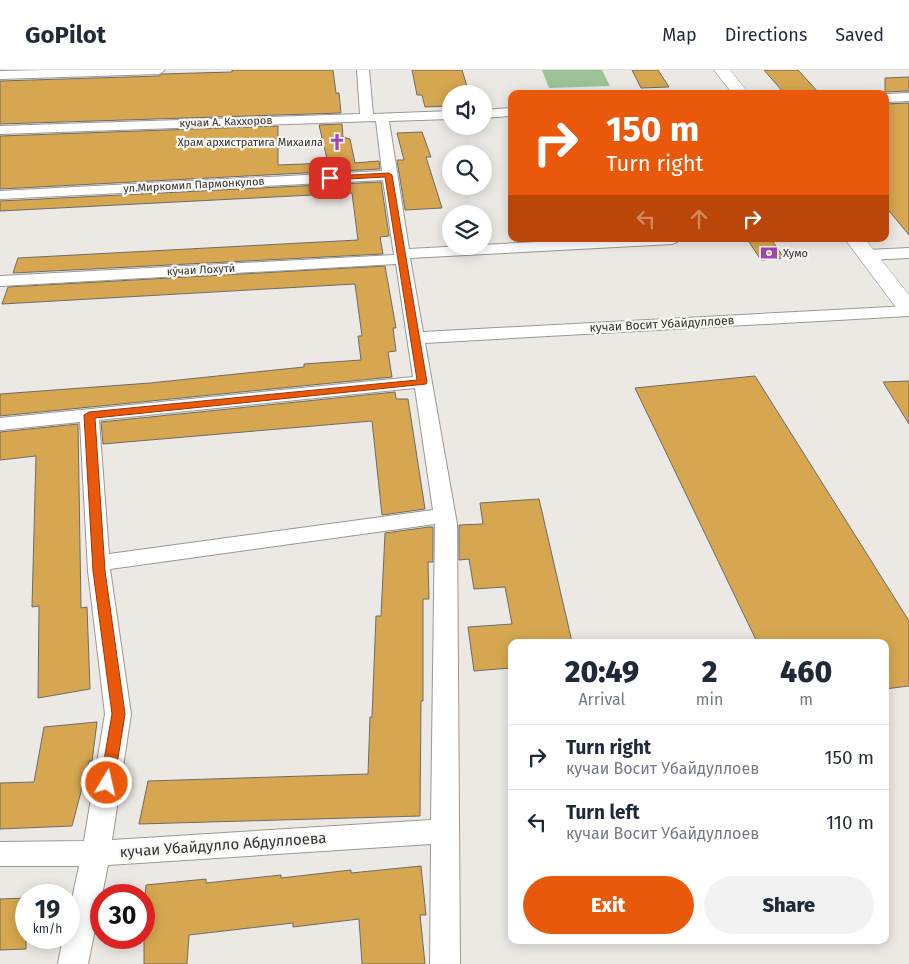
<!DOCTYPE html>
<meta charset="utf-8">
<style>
:root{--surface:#fff;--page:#f2f2f3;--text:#1f2937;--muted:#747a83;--line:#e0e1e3;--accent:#ea580c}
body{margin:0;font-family:"Fira Sans",sans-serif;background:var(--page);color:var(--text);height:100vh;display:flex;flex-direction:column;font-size:19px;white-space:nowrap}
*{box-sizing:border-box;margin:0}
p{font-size:16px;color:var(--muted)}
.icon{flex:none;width:28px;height:28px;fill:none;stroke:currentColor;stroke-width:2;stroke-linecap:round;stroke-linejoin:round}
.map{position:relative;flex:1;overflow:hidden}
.details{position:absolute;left:508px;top:569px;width:381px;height:305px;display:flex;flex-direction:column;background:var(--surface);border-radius:10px;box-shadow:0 2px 12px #0003}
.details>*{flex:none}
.banner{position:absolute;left:508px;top:20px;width:381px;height:152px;border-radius:10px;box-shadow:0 2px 12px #0003;background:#ea580c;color:#fff;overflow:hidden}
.fabs{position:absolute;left:442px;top:15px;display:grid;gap:10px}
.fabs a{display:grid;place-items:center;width:50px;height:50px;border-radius:50%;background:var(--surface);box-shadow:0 2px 12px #0003;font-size:25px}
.speed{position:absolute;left:15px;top:814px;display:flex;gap:10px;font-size:25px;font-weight:700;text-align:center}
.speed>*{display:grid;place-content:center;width:65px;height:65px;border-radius:50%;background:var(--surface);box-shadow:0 2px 12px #0003;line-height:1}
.speed small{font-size:12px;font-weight:400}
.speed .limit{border:8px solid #d22;background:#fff;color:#111}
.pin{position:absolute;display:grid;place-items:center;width:42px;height:42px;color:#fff;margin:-21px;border-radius:10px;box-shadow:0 2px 8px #0006}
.me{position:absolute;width:55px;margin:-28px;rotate:9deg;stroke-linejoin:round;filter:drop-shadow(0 0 4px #0008)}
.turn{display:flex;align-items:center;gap:18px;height:105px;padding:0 15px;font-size:22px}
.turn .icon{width:65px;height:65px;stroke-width:2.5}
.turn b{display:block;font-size:35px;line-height:42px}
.lanes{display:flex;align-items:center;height:48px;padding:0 15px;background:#0003;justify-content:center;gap:25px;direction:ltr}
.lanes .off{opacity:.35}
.eta{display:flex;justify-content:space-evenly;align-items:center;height:85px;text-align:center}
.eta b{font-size:30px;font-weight:800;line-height:35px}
.primary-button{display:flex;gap:10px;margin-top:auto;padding:10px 15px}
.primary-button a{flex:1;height:58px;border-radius:30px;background:var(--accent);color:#fff;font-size:20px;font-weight:800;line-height:58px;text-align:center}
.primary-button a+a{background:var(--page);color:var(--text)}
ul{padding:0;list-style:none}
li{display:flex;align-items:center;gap:15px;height:65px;padding:0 15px;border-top:1px solid var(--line)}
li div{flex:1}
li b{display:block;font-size:19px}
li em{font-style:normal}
header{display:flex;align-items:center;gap:30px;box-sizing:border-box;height:70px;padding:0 25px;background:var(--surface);border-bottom:1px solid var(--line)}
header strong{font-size:24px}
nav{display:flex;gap:28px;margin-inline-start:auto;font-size:18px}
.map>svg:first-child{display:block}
.green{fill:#9cc398}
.building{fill:#d6a750;stroke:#6d6b67}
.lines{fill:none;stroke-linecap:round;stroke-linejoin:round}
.street-casing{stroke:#9a9895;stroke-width:2}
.secondary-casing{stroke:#9a9895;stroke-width:1}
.street{fill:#fff;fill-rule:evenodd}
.secondary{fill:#fff;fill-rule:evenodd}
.route{fill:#ea580c;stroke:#983908}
.labels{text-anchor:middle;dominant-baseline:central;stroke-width:4.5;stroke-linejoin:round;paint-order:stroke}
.far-street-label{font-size:11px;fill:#343331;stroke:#f9f7f3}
.far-poi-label{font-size:11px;fill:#343331;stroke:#f9f7f3;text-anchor:end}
.street-label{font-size:12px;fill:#343331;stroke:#f9f7f3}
.near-street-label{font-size:15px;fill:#343331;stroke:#f9f7f3}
</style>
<header>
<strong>GoPilot</strong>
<nav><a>Map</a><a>Directions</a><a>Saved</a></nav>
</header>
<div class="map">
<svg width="909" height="894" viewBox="0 0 909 894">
<rect width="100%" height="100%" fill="#ece9e5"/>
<path class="green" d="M542 0H602L610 16 549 18Z"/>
<path class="building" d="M232 0H333L336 23H339L341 43 0 54V11L159 6 162 4 232 2Z
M412 0H462L469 23 451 24V36L425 37 422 25H417Z
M632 0H658L669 17 641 18Z
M764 0H798L818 22 784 23Z
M909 7V21L885 22V8Z
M909 33V165L885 136V34Z
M342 54 343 67 350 69 355 93 379 91 380 99 0 119V66L278 56V95L328 93 319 55Z
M422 62 431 87H426L442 138 405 140 397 90H404L397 63Z
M381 112 389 166 380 167 383 184 13 203 18 188 358 170 352 123 0 141V131Z
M747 169H771L784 188 761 190Z
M385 196 396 258H393L396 281 388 282 392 307 0 346V324L150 313 304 297V294L361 290 358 266H362L355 214 2 234 8 217Z
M755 306 909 551V616L885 619V572H757L635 318Z
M909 311V354L883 312Z
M395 322 396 329H408L425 439 382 445 372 351 103 374 101 352Z
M78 354 81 538 87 537 90 619 38 628 39 536 32 537 36 386 0 390V362Z
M539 429 572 572H511V598L474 601 468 557 512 554 505 517 474 519 469 489 459 490V455L483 454 480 433Z
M429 457H433V492H428L429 529H423V631H421L420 746 139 754 148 711 368 704 370 647H372L376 546H381L385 463Z
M97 652 92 691H89L72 756 0 759V713L34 712 44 657Z
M421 796 426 845H420L425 894H362L359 849 293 857V853L189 865 187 894H144V840L146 815 206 809V813L281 805V808L351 800V803Z
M26 828V879L0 880V829Z"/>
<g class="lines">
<g class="street-casing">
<path id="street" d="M46 0H165L159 4 0 9V1Z
M357 0H369L373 44 451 41V49L389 51 409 179 593 169H680L677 172 672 174 410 188 423 262 909 236V246L425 273 457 454 460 894H430L431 774 108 795 88 894H58L63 868H69V843L79 796H0V772L84 771 105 644 88 501 80 352 0 360V348L413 307 396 194 0 216V206L394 185 383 110 0 129V121L382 101 376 51 0 64V56L360 44ZM415 318 433 440 109 484 99 350ZM435 454 431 750 112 770 131 644 110 499Z
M909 23V31L885 32V24Z
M511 38V46L484 48V40Z
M909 178V188L867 190 861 188 859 185 861 182 867 180Z"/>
</g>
<g class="secondary-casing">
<path id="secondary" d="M714 0H730L749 24H733Z
M845 169H865L909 225V246L901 244Z"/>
</g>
<use href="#street" class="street"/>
<use href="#secondary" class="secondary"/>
</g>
<path class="route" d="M389 103 392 105 427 312 426 314 95 348 105 501 125 644 114 713 112 718 107 719 102 718 100 713 112 644 93 501 84 345 89 342 417 310 385 107 330 110 327 108 330 106Z"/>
<defs>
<g id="church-bare" transform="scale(1.35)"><path d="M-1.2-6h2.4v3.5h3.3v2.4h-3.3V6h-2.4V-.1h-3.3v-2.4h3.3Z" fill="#a246b0" stroke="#f9f7f3" stroke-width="2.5" paint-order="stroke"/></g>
<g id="bank-bare" transform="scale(1.35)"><path d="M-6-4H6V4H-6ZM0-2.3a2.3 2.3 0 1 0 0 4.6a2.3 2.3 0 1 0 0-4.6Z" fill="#a246b0" stroke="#f9f7f3" stroke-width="2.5" paint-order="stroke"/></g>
</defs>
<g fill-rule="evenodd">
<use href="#church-bare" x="337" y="72"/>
<use href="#bank-bare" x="769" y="183"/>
</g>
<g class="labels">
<g class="far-street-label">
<text transform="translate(226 52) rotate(-2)">кучаи А. Каххоров</text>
<text transform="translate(194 115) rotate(-3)">ул.Миркомил Пармонкулов</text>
<text transform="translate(201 200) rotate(-3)">кӯчаи Лохутӣ</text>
</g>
<g class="far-poi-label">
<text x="323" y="72">Храм архистратига Михаила</text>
<text x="783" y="183" text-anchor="start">Хумо</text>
</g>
<g class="street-label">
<text transform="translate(662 254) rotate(-3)">кучаи Восит Убайдуллоев</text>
</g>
<g class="near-street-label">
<text transform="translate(223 775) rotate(-4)">кучаи Убайдулло Абдуллоева</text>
</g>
</g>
</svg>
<div class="fabs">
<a><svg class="icon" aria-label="sound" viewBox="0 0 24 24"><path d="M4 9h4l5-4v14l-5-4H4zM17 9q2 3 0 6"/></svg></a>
<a><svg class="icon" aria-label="search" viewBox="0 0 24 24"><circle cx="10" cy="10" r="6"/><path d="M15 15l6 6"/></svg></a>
<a><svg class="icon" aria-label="layers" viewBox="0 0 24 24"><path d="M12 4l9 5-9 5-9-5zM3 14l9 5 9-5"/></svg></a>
</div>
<div class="speed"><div>19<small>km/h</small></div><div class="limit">30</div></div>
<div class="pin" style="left:330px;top:108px;background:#d93025"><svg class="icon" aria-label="arrive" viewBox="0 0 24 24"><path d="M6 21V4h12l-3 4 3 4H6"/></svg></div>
<svg class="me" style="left:107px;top:713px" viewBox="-20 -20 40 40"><circle r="17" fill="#ea580c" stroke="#fff" stroke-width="3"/><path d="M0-11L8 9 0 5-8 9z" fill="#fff"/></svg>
<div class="banner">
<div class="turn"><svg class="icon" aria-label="right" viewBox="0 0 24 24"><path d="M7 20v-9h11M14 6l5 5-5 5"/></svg><div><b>150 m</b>Turn right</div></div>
<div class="lanes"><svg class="icon off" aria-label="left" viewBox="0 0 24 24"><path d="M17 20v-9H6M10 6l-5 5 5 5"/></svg><svg class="icon off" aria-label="ahead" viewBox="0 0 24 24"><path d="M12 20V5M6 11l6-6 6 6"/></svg><svg class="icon" aria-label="right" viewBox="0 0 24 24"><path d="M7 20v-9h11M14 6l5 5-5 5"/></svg></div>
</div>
<section class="details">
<div class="eta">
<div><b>20:49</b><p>Arrival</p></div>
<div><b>2</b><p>min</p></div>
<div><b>460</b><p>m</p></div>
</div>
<ul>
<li><svg class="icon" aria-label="right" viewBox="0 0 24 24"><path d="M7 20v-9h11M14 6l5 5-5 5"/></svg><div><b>Turn right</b><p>кучаи Восит Убайдуллоев</p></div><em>150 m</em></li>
<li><svg class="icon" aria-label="left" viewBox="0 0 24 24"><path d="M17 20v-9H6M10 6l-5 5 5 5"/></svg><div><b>Turn left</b><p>кучаи Восит Убайдуллоев</p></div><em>110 m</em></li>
</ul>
<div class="primary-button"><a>Exit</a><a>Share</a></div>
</section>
</div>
